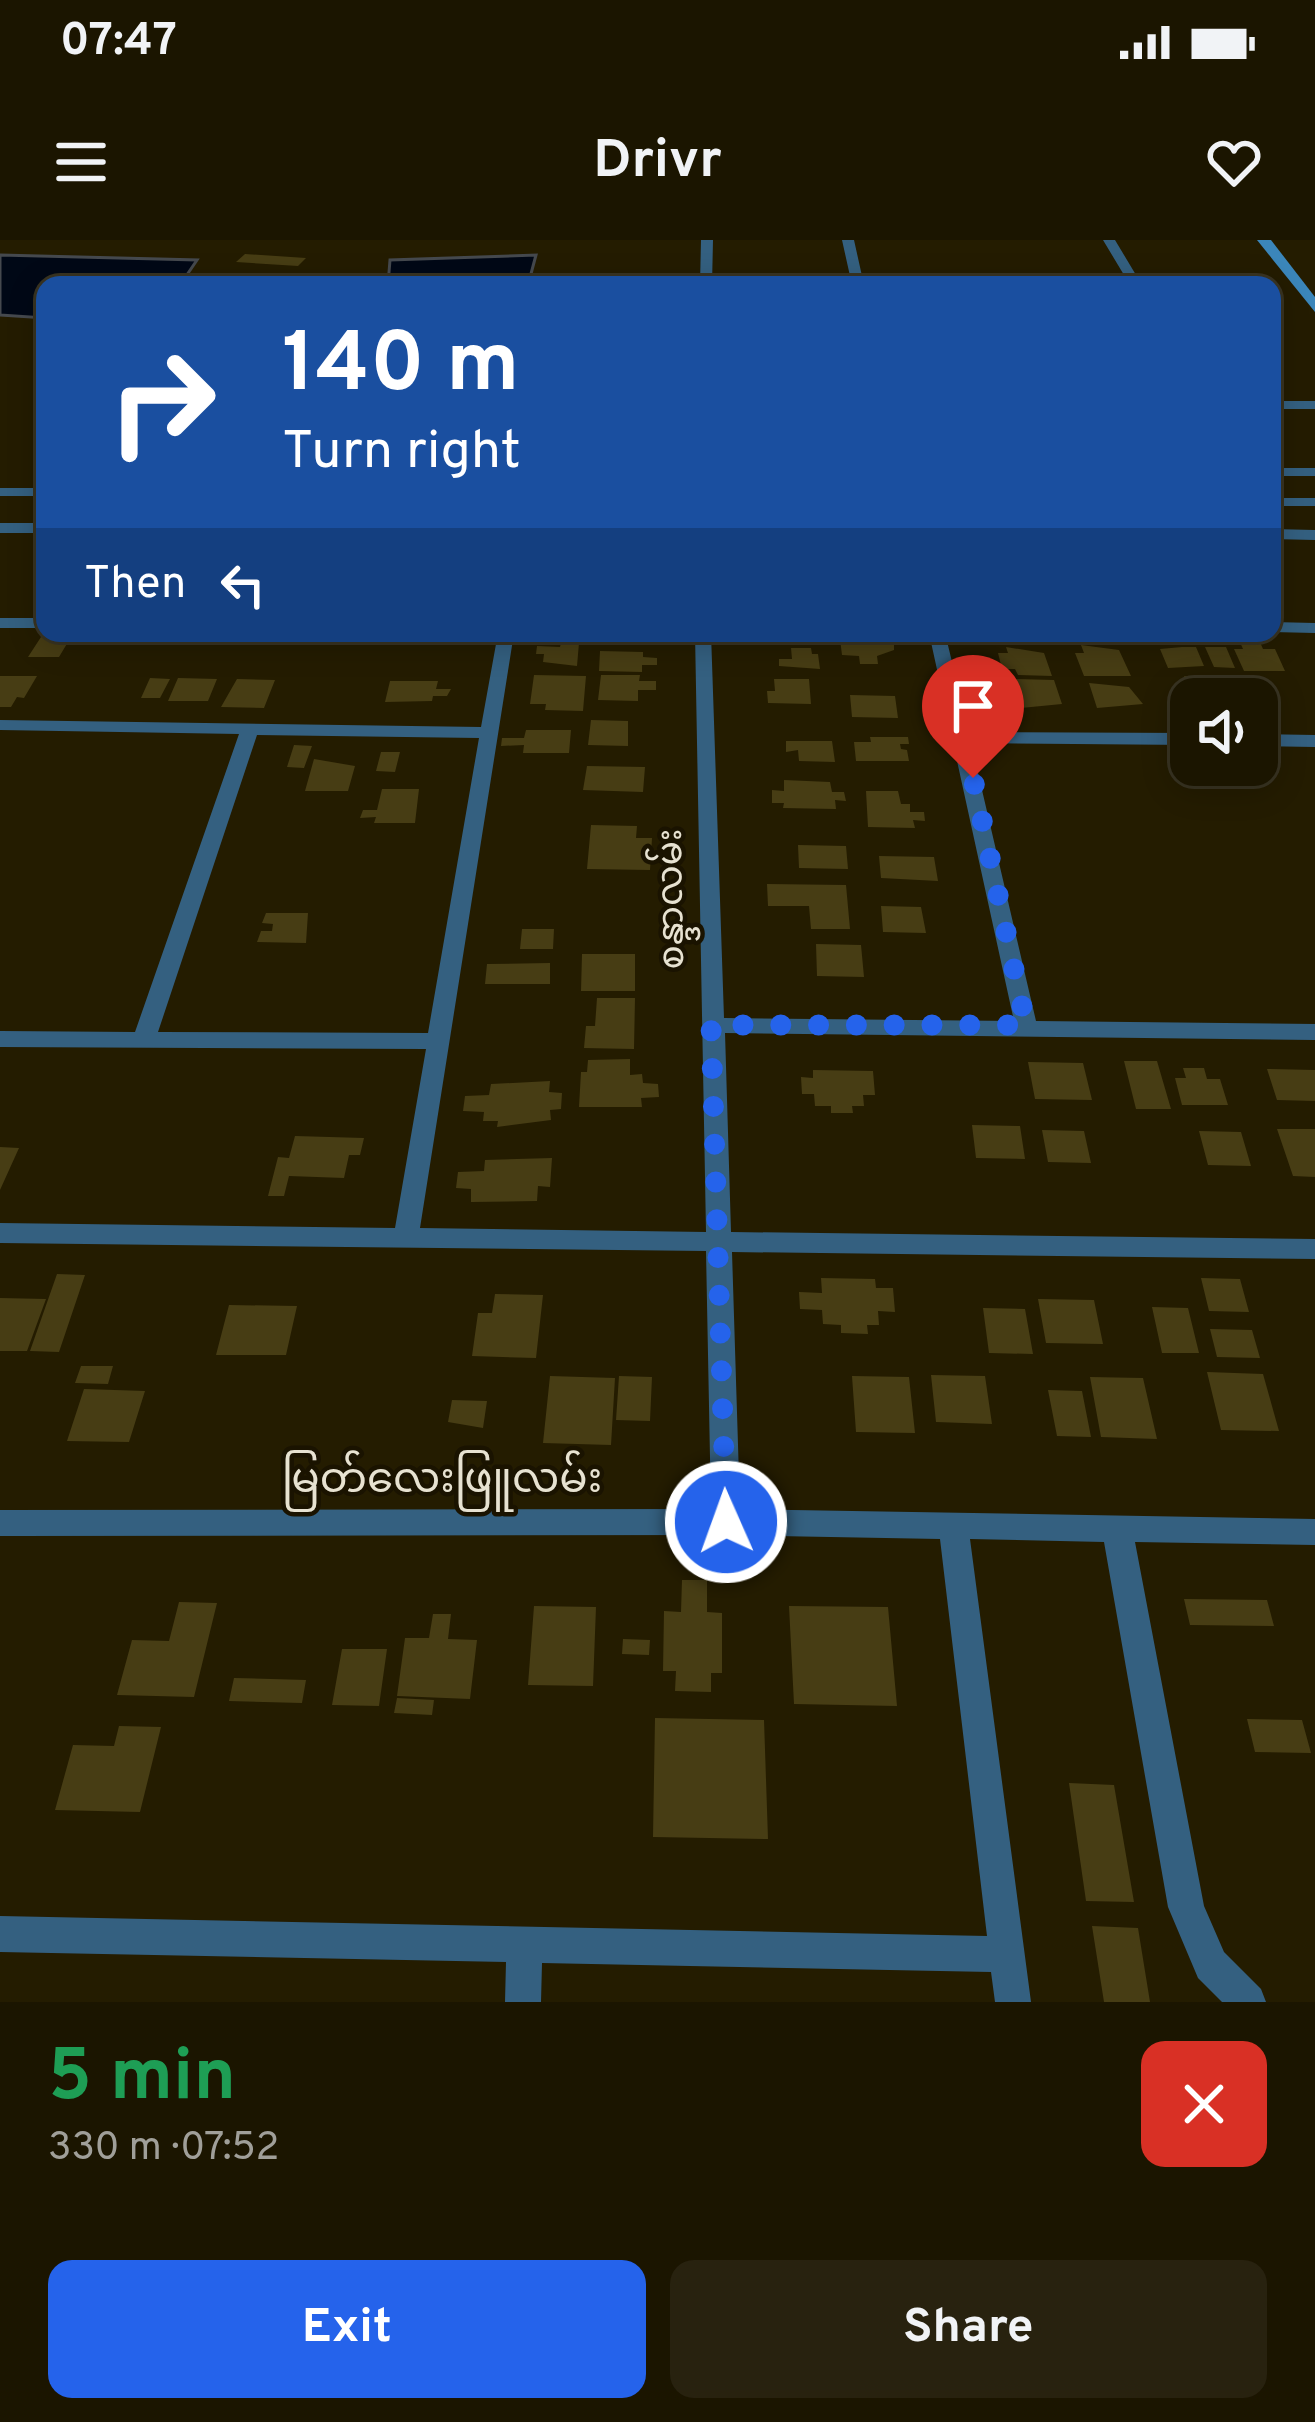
<!DOCTYPE html>
<meta charset="utf-8">
<style>
:root{--surface:#1b1500;--page:#28220f;--text:#f1f3f6;--muted:#a09f99;--line:#393422;--accent:#2563eb}
body{margin:0;font-family:Overpass,"Noto Sans Myanmar",sans-serif;background:var(--page);color:var(--text);height:100vh;display:flex;flex-direction:column;font-size:45px;white-space:nowrap}
*{box-sizing:border-box;margin:0}
p{font-size:39px;color:var(--muted)}
.icon{flex:none;width:66px;height:66px;fill:none;stroke:currentColor;stroke-width:2;stroke-linecap:round;stroke-linejoin:round}
.map{position:relative;height:1762px;overflow:hidden}
.drawer{display:flex;flex-direction:column;background:var(--surface);flex:1}
.drawer>*{flex:none}
.guide{position:absolute;left:36px;top:36px;width:1245px;height:366px;border-radius:24px;box-shadow:0 6px 30px #0003,0 0 0 3px var(--line);background:#1a4fa0;color:#fff;overflow:hidden}
.controls{position:absolute;left:1170px;top:438px;display:grid;gap:24px}
.controls a{display:grid;place-items:center;width:108px;height:108px;border-radius:24px;background:var(--surface);box-shadow:0 6px 30px #0003,0 0 0 3px var(--line);font-size:60px}
.pin{position:absolute;display:grid;place-items:center;width:102px;height:102px;color:#fff;margin:-123px -51px;border-radius:50% 50% 50% 0;rotate:-45deg;box-shadow:0 0 12px #0007}
.pin .icon{rotate:45deg}
.me{position:absolute;width:132px;margin:-66px;rotate:358deg;stroke-linejoin:round;filter:drop-shadow(0 0 9px #0008)}
.turn{display:flex;align-items:center;gap:42px;height:252px;padding:0 48px;font-size:54px}
.turn .icon{width:156px;height:156px;stroke-width:2.5}
.turn b{display:block;font-size:84px;line-height:102px}
.then{display:flex;align-items:center;height:114px;padding:0 48px;background:#0003;gap:24px;font-size:45px}
.round{display:grid;place-items:center;flex:none;width:126px;height:126px;border-radius:24px;background:var(--page)}
.head{display:flex;align-items:center;justify-content:space-between;height:204px;padding:0 48px}
h1{font-size:72px;font-weight:700;line-height:90px;color:#1e9e55}
.action{display:flex;gap:24px;margin-top:auto;padding:24px 48px}
.action a{flex:1;height:138px;border-radius:24px;background:var(--accent);color:#fff;font-size:48px;font-weight:700;line-height:138px;text-align:center}
.action a+a{background:var(--page);color:var(--text)}
.status{display:flex;justify-content:space-between;align-items:center;height:84px;padding:0 60px;background:var(--surface);direction:ltr}
.status svg{height:33px;fill:currentColor}
header{display:flex;justify-content:space-between;align-items:center;height:156px;padding:0 48px;background:var(--surface);font-size:54px;font-weight:700}
.map>svg:first-child{display:block}
.water{fill:#000816;stroke:#45494e;stroke-width:3}
.building{fill:#473d14}
.lines{fill:none;stroke-linecap:round;stroke-linejoin:round}
.street{fill:#346080;fill-rule:evenodd}
.secondary{fill:#3b86ba;fill-rule:evenodd}
.route{stroke:#2563eb;stroke-width:21;stroke-dasharray:0 37.8}
.labels{text-anchor:middle;dominant-baseline:central;stroke-width:9;stroke-linejoin:round;paint-order:stroke}
.street-label{font-size:36px;fill:#e7e2d1;stroke:#1a1300}
.near-street-label{font-size:42px;fill:#e7e2d1;stroke:#1a1300}
</style>
<div class="status"><b>07:47</b><svg viewBox="0 0 49 12"><path d="M0 12V9h3v3zM5 12V6h3v6zM10 12V3h3v9zM15 12V0h3v12zM26 1h20v11H26zM47 4h2v5h-2z"/></svg></div>
<header><svg class="icon" aria-label="menu" viewBox="0 0 24 24"><path d="M4 6h16M4 12h16M4 18h16"/></svg>Drivr<svg class="icon" aria-label="heart" viewBox="0 0 24 24"><path d="M12 20l-8-8c-3-5 5-10 8-4 3-6 11-1 8 4z"/></svg></header>
<div class="map">
<svg width="1315" height="1762" viewBox="0 0 1315 1762">
<rect width="100%" height="100%" fill="#241c00"/>
<path class="water" d="M0 15 197 20 180 45H45V78L0 75Z
M536 15 528 45H388L390 20Z"/>
<path class="building" d="M245 14 306 18 298 26 236 22Z
M41 397H71L59 417H28Z
M840 399 882 400 883 404H894V410L877 416 878 424H860L859 416 842 415Z
M1239 400H1259L1263 409H1275L1285 431H1244L1234 409H1243Z
M561 403H579L577 426 543 422 544 414H536L537 406 560 407Z
M1081 405 1119 410 1131 436H1084L1075 413H1084Z
M1006 407 1044 413 1052 436 1018 435 1015 429H1002L998 413H1008Z
M1182 407H1196L1204 426 1168 428 1160 409Z
M1205 407H1226L1235 428 1214 427Z
M791 408H811L812 414H818L820 429 779 426V419H792Z
M600 411 643 412V417L657 418V425H642V432L599 431Z
M534 435 586 436 583 471 545 470 546 464H530Z
M601 435H640L639 441H656V450H638V461L598 460Z
M0 436H37L24 458 17 457 11 467H0Z
M1184 436 1224 437 1234 459H1193Z
M150 438 170 439 160 458H141Z
M178 438 217 439 208 461H168Z
M237 439 275 440 264 468 221 467Z
M774 439H809L811 464 768 463 767 451H775Z
M1015 439 1054 440 1062 464 1021 468Z
M390 441H438L436 449H451L447 456H433L432 461 385 462Z
M1089 443 1129 447 1143 464 1097 468Z
M850 455 895 456 898 478 852 477Z
M591 480 628 481V506L588 505Z
M526 490H571L569 513H523L524 505 501 506 502 498H524Z
M870 497H908L909 504H900L901 509 907 510 909 521H856L854 502H871Z
M786 501H832L835 522 799 521 798 510 786 512Z
M294 505 312 506 304 528 287 527Z
M381 512H400L395 532 376 531Z
M314 519 355 526 348 551H305Z
M587 526 645 527 643 552 583 550Z
M784 540 830 542 832 552H844L846 561 835 560 836 569 783 568 784 563H772V550L784 551Z
M382 549H419L415 583H374L376 577 360 578 363 570H377Z
M866 551H898L901 564H910V572H924L925 581 913 580 915 588 868 587Z
M591 585 637 586 636 598H652L650 630 587 629Z
M798 605 846 606 848 629 799 628Z
M879 616 934 617 938 641 881 638Z
M767 644 846 645 850 689H811L809 666H768Z
M881 666 921 667 926 693 883 692Z
M266 673H308L306 703 257 702 261 691H272L273 684 262 683Z
M522 689H554L553 709H520Z
M816 704 861 705 864 737 817 736Z
M582 714H635V751H581Z
M550 723V744H485L487 724Z
M597 758H635L634 809 584 808 586 786H595Z
M630 819V835L642 834 643 843 658 844 659 857 641 858 642 867H579L581 832H587L588 820Z
M1124 821H1157L1171 869H1136Z
M1028 822 1083 823 1092 860 1035 859Z
M1183 828H1204L1207 839H1220L1228 865H1182L1175 838H1186Z
M1267 829 1315 830V861L1277 860Z
M813 830 873 831 875 855H863L864 866H852L853 873H831V866H815L814 854H802L801 837 813 838Z
M550 841 549 852 562 853 561 869 550 870 551 880 497 887 498 881H483L484 872 463 871 465 856 489 855 491 844Z
M972 885 1020 886 1025 919 976 918Z
M1277 889H1315V937L1293 936Z
M1042 890 1084 891 1091 923 1048 922Z
M1199 891 1241 892 1251 926 1208 925Z
M295 896 364 898 360 915H349L344 938 289 936 284 956H268L278 917 289 918Z
M0 907 19 908 0 950Z
M552 918 550 947 538 946 537 961 471 962V949L456 948 458 932 484 931 485 920Z
M57 1034 85 1035 59 1112 30 1111Z
M821 1038 875 1039 876 1048H893L895 1072 878 1071 879 1085H867L868 1094 841 1093V1085L823 1084 822 1070 800 1069 799 1052 822 1053Z
M1201 1038 1240 1039 1249 1072 1209 1071Z
M495 1054 543 1055 536 1118 472 1116 478 1073H492Z
M0 1058 46 1059 27 1111H0Z
M1038 1059 1094 1060 1103 1104 1046 1103Z
M229 1065 297 1066 286 1115H216Z
M1152 1067 1188 1068 1199 1113H1162Z
M983 1068 1025 1069 1033 1114 989 1113Z
M1210 1089 1252 1090 1260 1118 1217 1117Z
M81 1126H113L108 1144 75 1143Z
M1207 1132 1263 1134 1279 1191 1221 1190Z
M931 1135 985 1136 992 1184 936 1182Z
M550 1136 615 1138 611 1205 543 1203Z
M619 1136 652 1137 650 1181 616 1180Z
M852 1136 909 1137 915 1193 856 1192Z
M1090 1137 1143 1138 1157 1199 1101 1197Z
M84 1149 145 1151 129 1202 67 1201Z
M1048 1150 1082 1151 1091 1197 1057 1196Z
M452 1160 487 1161 483 1188 448 1182Z
M682 1340H707V1372L722 1373V1433H711V1452L675 1451 676 1431H663L664 1371 681 1372Z
M1184 1359 1267 1360 1274 1386 1190 1385Z
M179 1362 217 1363 194 1457 117 1455 132 1400 169 1401Z
M534 1366 596 1367 593 1446 528 1445Z
M789 1366 888 1367 897 1466 794 1464Z
M433 1374H451L448 1399 477 1400 470 1459 397 1456 405 1398H429Z
M623 1399 650 1400 649 1415 622 1414Z
M342 1409H387L379 1466 332 1465Z
M234 1438 306 1440 302 1463 229 1461Z
M397 1458 434 1460 432 1475 394 1473Z
M655 1478 764 1480 768 1599 653 1597Z
M1247 1479 1302 1480 1311 1513 1255 1512Z
M119 1486 161 1487 140 1572 55 1570 73 1505 114 1506Z
M1069 1543 1114 1545 1134 1662 1086 1661Z
M1092 1686 1138 1688 1150 1762H1104Z"/>
<g class="lines">
<path class="street" d="M701 0H713L712 45H700Z
M842 0H854L864 45H852Z
M1103 0H1115L1142 45H1130Z
M1272 161H1315V169H1272Z
M1272 228H1315V236H1272Z
M0 248H45V256H0Z
M1272 258H1315V266H1272Z
M0 283H45V293H0Z
M1272 289 1315 290V300L1272 299Z
M0 378H45V388H0Z
M1272 382 1315 383V393L1272 392Z
M498 393H514L420 988 706 992 695 393H711L724 778 1014 781 929 393H945L969 492 1191 493V505L971 503 1036 781 1315 784V800L725 793 731 992 1315 999V1019L732 1012 740 1269 1315 1279V1305L1135 1302 1204 1666 1224 1712 1261 1749 1266 1762H1222L1198 1738 1168 1667 1104 1302 970 1299 1031 1762H995L991 1732 542 1723 541 1762H505L506 1722 0 1712V1676L987 1696 940 1299 726 1295 0 1296V1270L711 1269 706 1011 0 1003V983L395 988 426 809 0 807V791L135 792 239 494 0 490V480L481 487ZM257 495 479 498 428 793 158 792Z
M1257 494 1315 495V507L1257 506Z"/>
<path class="secondary" d="M1257 0H1271L1315 57V72Z"/>
</g>
<g class="lines">
<path class="route" d="M726 1282 711 785H1026L973 538"/>
</g>
<g class="labels">
<g class="street-label">
<text transform="translate(673 659) rotate(-91)">စန္ဒာလမ်း</text>
</g>
<g class="near-street-label">
<text x="442" y="1241">မြတ်လေးဖြူလမ်း</text>
</g>
</g>
</svg>
<div class="controls">
<a><svg class="icon" aria-label="sound" viewBox="0 0 24 24"><path d="M4 9h4l5-4v14l-5-4H4zM17 9q2 3 0 6"/></svg></a>
</div>
<div class="pin" style="left:973px;top:538px;background:#d93025"><svg class="icon" aria-label="arrive" viewBox="0 0 24 24"><path d="M6 21V4h12l-3 4 3 4H6"/></svg></div>
<svg class="me" style="left:726px;top:1282px" viewBox="-20 -20 40 40"><circle r="17" fill="#2563eb" stroke="#fff" stroke-width="3"/><path d="M0-11L8 9 0 5-8 9z" fill="#fff"/></svg>
<div class="guide">
<div class="turn"><svg class="icon" aria-label="right" viewBox="0 0 24 24"><path d="M7 20v-9h11M14 6l5 5-5 5"/></svg><div><b>140 m</b>Turn right</div></div>
<div class="then">Then<svg class="icon" aria-label="left" viewBox="0 0 24 24"><path d="M17 20v-9H6M10 6l-5 5 5 5"/></svg></div>
</div>
</div>
<section class="drawer">
<div class="head"><div><h1>5 min</h1><p>330 m · 07:52</p></div><a class="round" style="background:#d93025;color:#fff"><svg class="icon" aria-label="close" viewBox="0 0 24 24"><path d="M6 6l12 12M18 6L6 18"/></svg></a></div>
<div class="action"><a>Exit</a><a>Share</a></div>
</section>
